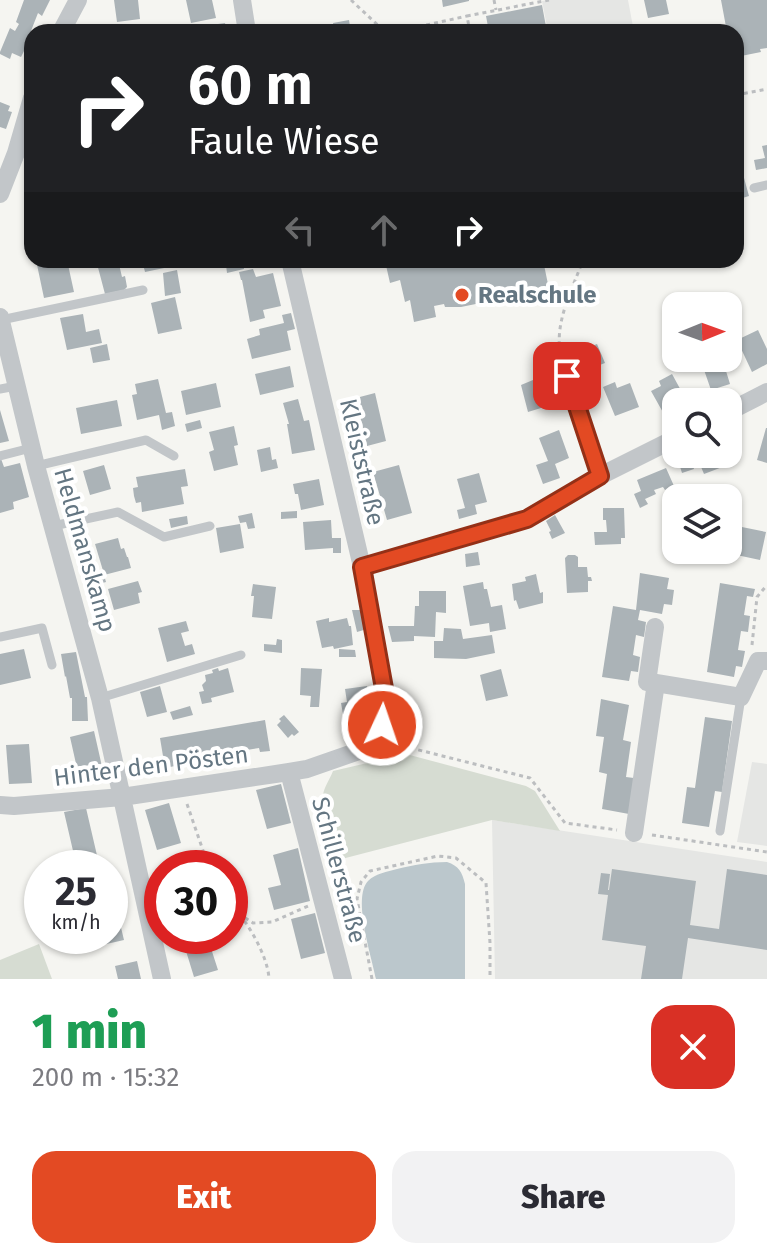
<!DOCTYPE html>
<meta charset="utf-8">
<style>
:root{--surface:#fff;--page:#f2f2f3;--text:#2b2b33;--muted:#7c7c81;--accent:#e34a23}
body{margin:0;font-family:"Fira Sans",sans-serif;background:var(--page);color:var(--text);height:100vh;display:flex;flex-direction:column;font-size:30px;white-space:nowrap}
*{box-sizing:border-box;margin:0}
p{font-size:26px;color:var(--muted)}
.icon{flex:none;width:44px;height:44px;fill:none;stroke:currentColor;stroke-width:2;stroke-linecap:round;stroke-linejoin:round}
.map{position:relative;height:979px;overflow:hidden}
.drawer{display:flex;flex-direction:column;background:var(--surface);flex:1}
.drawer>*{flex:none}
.banner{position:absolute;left:24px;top:24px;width:720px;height:244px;border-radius:24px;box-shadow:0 2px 6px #0004;background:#202124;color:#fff;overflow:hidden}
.needle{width:52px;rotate:89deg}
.fabs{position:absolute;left:662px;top:292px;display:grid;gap:16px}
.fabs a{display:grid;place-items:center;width:80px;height:80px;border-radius:16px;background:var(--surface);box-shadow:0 2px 6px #0004;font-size:40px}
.speed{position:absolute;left:24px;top:850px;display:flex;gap:16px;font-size:40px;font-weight:700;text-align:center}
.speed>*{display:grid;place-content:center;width:104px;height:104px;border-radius:50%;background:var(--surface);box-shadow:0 2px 6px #0004;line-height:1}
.speed small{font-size:20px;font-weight:400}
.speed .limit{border:12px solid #d22;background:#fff;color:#111}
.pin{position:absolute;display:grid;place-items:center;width:68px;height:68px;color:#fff;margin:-34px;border-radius:16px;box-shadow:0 4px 12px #0006}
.me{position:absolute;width:88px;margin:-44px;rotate:3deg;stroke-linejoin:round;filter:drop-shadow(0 0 6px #0008)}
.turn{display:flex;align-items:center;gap:28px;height:168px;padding:0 32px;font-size:36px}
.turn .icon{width:104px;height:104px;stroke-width:2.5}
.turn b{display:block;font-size:56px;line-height:68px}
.lanes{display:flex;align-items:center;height:76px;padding:0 32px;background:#0003;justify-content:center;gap:40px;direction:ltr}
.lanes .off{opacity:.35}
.round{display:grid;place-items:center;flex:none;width:84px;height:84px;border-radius:24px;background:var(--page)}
.summary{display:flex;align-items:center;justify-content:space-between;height:136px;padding:0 32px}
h1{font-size:48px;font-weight:800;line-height:60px;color:#1e9e55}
.primary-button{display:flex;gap:16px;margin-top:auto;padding:16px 32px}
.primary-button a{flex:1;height:92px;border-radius:24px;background:var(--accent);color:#fff;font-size:32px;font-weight:800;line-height:92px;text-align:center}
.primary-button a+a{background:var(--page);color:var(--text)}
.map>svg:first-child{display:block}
.built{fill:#e5e6e4}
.green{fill:#d6dcd2}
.water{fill:#bbc7cc}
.building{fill:#abb3b7}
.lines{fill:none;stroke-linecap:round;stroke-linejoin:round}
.path{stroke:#bcbec0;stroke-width:3;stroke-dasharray:4 4;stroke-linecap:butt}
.service{stroke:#c2c6c9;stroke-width:9}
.minor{stroke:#c2c6c9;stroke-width:18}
.route-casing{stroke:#943017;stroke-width:20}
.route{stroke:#e34a23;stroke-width:14}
.poi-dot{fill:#e34a23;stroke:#fff;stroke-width:3}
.labels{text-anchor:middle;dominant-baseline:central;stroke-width:8;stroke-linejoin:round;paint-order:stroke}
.poi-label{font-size:24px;font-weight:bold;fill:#647682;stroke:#fff;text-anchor:start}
.street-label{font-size:24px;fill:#647682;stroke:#fff}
</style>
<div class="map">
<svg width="767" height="979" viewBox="0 0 767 979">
<rect width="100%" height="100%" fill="#f5f5f1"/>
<path class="built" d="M549 0H628L634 32H548L542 1Z
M752 762 767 764V846L737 842Z
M492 820 767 862V979H495Z"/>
<path class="green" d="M406 754 526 786 535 791 560 831 492 820 334 861C328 839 320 818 323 795 324 787 330 779 333 771Z
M39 944 52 979H0V960Z"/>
<path class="water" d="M447 862C459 866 462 872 465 884V979H376C372 957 352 898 368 881 376 873 387 872 397 869 414 865 429 862 447 862Z"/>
<path class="building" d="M24 0H50L42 16 38 13 29 36 32 42 29 49H25L21 57 12 53 10 59 0 54V52L10 28 15 31 19 24 16 22Z
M114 0H138L140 19 117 22Z
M186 0H212L216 18 191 23Z
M442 0H469V1L443 7Z
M644 0H666L669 14 648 18Z
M721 0H767V48L760 49 761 52 736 57V32H727Z
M542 5 547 32H489L486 16Z
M349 20 351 32H335L333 23Z
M225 23 227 32H213L211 25Z
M0 102 10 106 8 111 12 112 6 129 0 127Z
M767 145V168L756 170 754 160 765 158 762 146Z
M741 167 749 196 736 200V168Z
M36 260H67L74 292 44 298Z
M96 260H118L122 277 125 276 127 287 124 290 105 294Z
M142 260H167L169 267 145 272Z
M388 260H543L549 289 461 307H445L444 304 434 306 436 317 414 322 410 300 405 302 400 280 390 283 385 261Z
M243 261 244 269 227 273 226 265Z
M253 269 256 277 273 273 281 306 263 310 265 318 250 322 242 280H241L239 272Z
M177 270 181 293 165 296 163 273Z
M175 297 182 329 158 334 151 303Z
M291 313 295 329 287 331 291 350 252 359 247 339 260 335 259 329 284 323 282 315Z
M83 314 86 332 99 329 102 343 67 350 60 318Z
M758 330 767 349V364L752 372 737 340Z
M107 344 110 360 93 363 90 348Z
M597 344 605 363 589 369 582 350Z
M673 358H684L688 366 680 370Z
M691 358H712L713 361 722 358 730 384 711 390 703 367 695 370Z
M290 366 294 387 260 395 255 374Z
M672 374 684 396 687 395 691 402H676V410L665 416 651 391 661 386 659 381Z
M545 375 554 404 528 412 521 385Z
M158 379 166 413 172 412 175 426 162 430 159 415 137 420 132 395 137 394 135 384Z
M615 382 617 388 630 383 639 407 615 416 603 387Z
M216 383 221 407 186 415 181 391Z
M375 393 386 441 367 446 356 398Z
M298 399 304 421 309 420 315 450 292 454 287 424H289L283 403Z
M117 400 122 426 81 434 76 408Z
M0 410 9 441 0 443Z
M200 420 202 428 187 432 185 424Z
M234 426 238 445 234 446 238 465 214 471 209 452 214 450 209 432Z
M766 428H767V463L757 460Z
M559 430 569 458 555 464 560 478 543 484 536 465 548 461 539 438Z
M270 447 272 460 276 459 278 468 261 472 257 450Z
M676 454H689L694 469 682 473Z
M699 454H720L725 466 704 474 696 455Z
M0 456 4 467 20 463 29 497 13 502 14 509 0 513Z
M104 465 111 489 90 495 83 471Z
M399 465 412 513 387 520 373 472Z
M666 468 674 486 665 490 663 487 654 490 656 494 645 499 648 504 640 508 634 494 641 491 637 480Z
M185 469 188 486 181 487 184 504 142 512 141 502 136 503 134 496 133 488 138 487 136 477Z
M479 473 487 502 475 505 477 514 459 519 457 510 465 508 457 479Z
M319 479 324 505 301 510 298 494H295L293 484Z
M603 508H624L625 538H621V544L595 545 594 532H607L606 520H603Z
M297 511V518L281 519V512Z
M252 513 255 528 248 529 246 522 240 523 238 516Z
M555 515 565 533 552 539 549 532 551 531 546 521Z
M187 516 188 524 171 528 169 519Z
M331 520 332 538H341V553H333V548L305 550 303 522Z
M240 524 244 548 220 553 216 528Z
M737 526 766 532 760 560 732 554Z
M118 538 121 549 124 548 127 557H128L131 568 104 575 106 582 92 586 90 579 104 574 95 544Z
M478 552 480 565 466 567 465 554Z
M568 555H575L578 557V567H587L588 577H591L592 581H588V592L567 593 565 558Z
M640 573 669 578 667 589 674 590 672 605 664 604 662 614 640 610 638 620 646 622 644 637 636 635 633 655 640 657 638 672 631 671 629 681 602 677 613 606 636 610Z
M536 574 540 593 543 592V603L519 609 516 600 514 601 512 584 526 581 525 577Z
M138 581 142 592 138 593 140 603 114 610 108 589Z
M483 582 484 589H487L491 607 502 605 506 629 490 632 489 623 470 626 463 586Z
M720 583 755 589 753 597 747 596 744 615 750 616 748 632 741 631 738 650 745 651 742 667 736 666 734 677 707 672Z
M253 584 276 587 272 619 252 617 254 596H251Z
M419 591H446V613L436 612 435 637 414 636V641L392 642 388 626H414L415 606H419Z
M352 610H363L367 629 357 632Z
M329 618V622L347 618 349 626H351L353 645 334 649 333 646 322 648 316 621Z
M186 621 189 631 181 633 185 646 192 644 195 654 167 662 158 628Z
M444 628 461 629 463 639 492 635 495 653 466 659 434 658V641H443Z
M277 639 282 640V653L264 651V644L276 645Z
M24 649 31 678 0 685V654Z
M339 649 355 650 356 657H339Z
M76 652 85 697H87L88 721H72V698H70L66 676 65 677 61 654Z
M218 668 219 671 228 668 234 692 211 698 212 702 202 704 199 692 204 691 202 685 206 681 205 675 213 673 212 670Z
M301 668 322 669 319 707H310L311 696 300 695Z
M501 669 508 696 486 701 480 675Z
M160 686 167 712 147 717 140 692Z
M367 686 370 711 343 714 341 703 347 702 345 689Z
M601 699 629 705 623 740 631 742 626 777 634 778 629 814 602 809 607 774 599 772 604 737 596 736Z
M190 706 193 715 173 720 170 712Z
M284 715 299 732 294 736 292 734 288 738 277 725 281 721 279 719Z
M705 717 732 721 722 792 715 791 709 827 682 823 687 787 695 788Z
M265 720 270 751 260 752 259 748 174 762 175 766 165 768 160 738Z
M94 731 103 771 79 777 70 737Z
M29 744 32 783 9 784 6 745Z
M281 784 291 823 267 829 256 790Z
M169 803 181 843 157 850 145 810Z
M86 808 99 864 77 868 64 812Z
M298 848 310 901 274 910 268 888 281 885 273 855Z
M612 869 696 881 690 925 719 929 727 869 767 875V950L688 938 682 979H641L646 946 602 940 608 895 598 894 601 873 610 874 608 890H609Z
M110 882 124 940 102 945 100 936H110Z
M315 913 325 953 301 959 291 919Z
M188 936H207L218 970 194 977 182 938Z
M137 961 141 979H118L115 966Z"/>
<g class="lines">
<path class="path" d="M351 0 385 32
M494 0 496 10
M395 32 467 16
M470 32 467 16 549 0
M736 95 767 89
M562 361C552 326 571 293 583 260
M752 645 757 597 767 585
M395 744 530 778 565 823 617 830
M187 804 209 868
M652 835 767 852
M230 902C246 920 268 955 269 979
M230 913 241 915 253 923 272 922 308 906
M372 979 357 899 361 882 370 871 438 856 456 858 486 883 490 943V979"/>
<path class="service" d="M754 188 767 185
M1 320 143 290
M0 389 16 386
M0 456 31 448
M36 466 146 440 174 456
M53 526 118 512 164 537 210 526
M0 637 42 628 52 665
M100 698 241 655
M720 831 741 697"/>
<path class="minor" d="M242 0 247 32
M61 32 78 0
M0 194 16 153 32 98
M0 317 36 466 100 698 162 979
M567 376 600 476
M728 412 767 392
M362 567 527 519 600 476 676 438
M655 627 647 682 656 683
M289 772 343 979
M0 805 14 806 122 797 289 772 307 769 376 745 387 705 362 567 290 260
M634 833 656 683 741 697 758 661H767"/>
</g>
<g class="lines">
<g class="route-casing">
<path id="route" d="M382 725 387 705 362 567 527 519 600 476 567 376"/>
</g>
<use href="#route" class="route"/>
</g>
<circle class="poi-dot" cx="462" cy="295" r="8"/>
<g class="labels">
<g class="poi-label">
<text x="478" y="295">Realschule</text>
</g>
<g class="street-label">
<text transform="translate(362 462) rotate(77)">Kleiststraße</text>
<text transform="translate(85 550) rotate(74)">Heldmanskamp</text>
<text transform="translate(151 766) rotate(-7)">Hinter den Pösten</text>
<text transform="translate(339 870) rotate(75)">Schillerstraße</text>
</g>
</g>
</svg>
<div class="fabs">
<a><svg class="needle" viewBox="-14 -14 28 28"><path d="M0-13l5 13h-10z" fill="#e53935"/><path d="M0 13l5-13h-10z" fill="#7c7c81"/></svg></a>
<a><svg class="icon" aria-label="search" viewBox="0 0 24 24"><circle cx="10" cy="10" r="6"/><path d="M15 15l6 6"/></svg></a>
<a><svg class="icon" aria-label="layers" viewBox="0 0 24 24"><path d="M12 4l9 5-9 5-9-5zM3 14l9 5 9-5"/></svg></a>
</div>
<div class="speed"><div>25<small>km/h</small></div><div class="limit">30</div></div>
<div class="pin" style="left:567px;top:376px;background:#d93025"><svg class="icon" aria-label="arrive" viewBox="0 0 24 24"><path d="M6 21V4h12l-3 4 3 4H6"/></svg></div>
<svg class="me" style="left:382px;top:725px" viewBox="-20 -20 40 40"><circle r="17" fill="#e34a23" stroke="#fff" stroke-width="3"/><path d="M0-11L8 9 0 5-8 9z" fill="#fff"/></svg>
<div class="banner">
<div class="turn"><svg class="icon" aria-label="right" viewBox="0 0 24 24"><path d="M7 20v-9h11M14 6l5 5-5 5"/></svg><div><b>60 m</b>Faule Wiese</div></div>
<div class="lanes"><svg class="icon off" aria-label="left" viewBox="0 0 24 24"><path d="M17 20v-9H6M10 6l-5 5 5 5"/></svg><svg class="icon off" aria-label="ahead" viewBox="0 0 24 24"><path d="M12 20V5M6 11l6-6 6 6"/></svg><svg class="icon" aria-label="right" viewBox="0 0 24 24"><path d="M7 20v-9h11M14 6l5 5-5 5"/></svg></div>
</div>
</div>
<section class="drawer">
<div class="summary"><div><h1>1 min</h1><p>200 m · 15:32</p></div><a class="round" style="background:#d93025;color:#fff"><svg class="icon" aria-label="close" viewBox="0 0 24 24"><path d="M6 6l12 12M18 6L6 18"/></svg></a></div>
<div class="primary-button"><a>Exit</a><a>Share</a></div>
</section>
